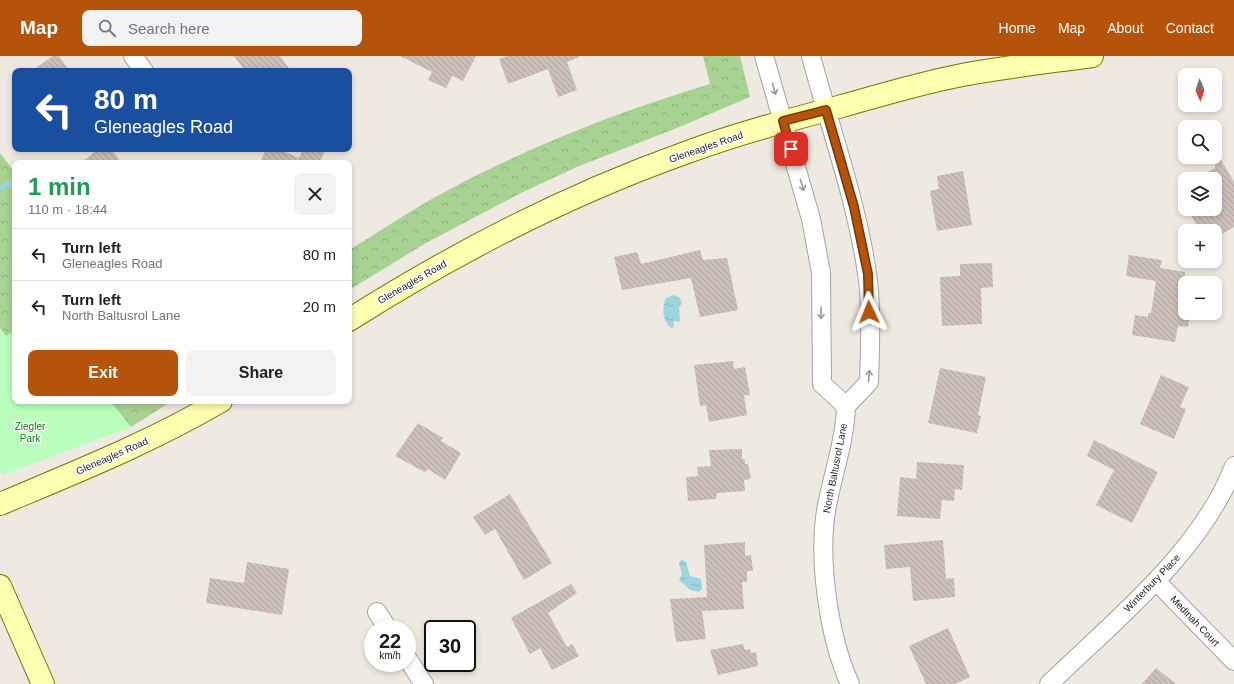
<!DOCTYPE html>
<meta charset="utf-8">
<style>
:root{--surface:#fff;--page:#f2f2f2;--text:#202124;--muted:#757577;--line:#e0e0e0;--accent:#b45309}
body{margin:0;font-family:Arial,sans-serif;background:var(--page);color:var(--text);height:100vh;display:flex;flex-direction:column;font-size:15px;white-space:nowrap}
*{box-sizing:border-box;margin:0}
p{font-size:13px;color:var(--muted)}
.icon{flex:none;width:22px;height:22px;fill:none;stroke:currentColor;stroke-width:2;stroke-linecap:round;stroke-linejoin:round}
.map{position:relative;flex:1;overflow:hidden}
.drawer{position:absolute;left:12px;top:104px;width:340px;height:244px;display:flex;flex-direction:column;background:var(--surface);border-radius:8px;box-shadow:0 2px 6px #0003}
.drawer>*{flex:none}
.guide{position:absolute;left:12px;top:12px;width:340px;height:84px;border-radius:8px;box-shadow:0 2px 6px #0003;background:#1a4fa0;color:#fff;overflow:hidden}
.needle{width:26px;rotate:178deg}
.buttons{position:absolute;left:1178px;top:12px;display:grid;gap:8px}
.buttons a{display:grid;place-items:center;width:44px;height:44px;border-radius:8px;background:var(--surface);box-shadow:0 2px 6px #0003;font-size:20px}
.speed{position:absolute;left:364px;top:564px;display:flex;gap:8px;font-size:20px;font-weight:700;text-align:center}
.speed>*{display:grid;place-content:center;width:52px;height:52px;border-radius:50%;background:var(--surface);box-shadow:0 2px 6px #0003;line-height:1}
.speed small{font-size:10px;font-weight:400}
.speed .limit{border:2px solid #111;border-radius:6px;background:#fff;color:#111}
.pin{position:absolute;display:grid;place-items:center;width:34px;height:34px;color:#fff;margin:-17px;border-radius:8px;box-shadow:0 2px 6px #0006}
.me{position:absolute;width:44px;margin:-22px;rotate:358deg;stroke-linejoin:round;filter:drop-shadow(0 0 3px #0008)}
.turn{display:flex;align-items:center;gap:14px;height:84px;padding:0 16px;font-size:18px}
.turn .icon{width:52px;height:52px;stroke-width:2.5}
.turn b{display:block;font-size:28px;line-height:34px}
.round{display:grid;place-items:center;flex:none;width:42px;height:42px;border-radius:8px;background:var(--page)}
.overview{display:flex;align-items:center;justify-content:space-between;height:68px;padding:0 16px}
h1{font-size:24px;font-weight:700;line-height:30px;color:#1e9e55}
.primary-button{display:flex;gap:8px;margin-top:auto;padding:8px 16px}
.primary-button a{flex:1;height:46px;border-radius:8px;background:var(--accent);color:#fff;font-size:16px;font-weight:700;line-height:46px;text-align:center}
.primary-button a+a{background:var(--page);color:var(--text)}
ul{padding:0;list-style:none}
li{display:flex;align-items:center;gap:12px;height:52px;padding:0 16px;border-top:1px solid var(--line)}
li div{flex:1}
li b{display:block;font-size:15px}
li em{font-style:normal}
header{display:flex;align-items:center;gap:24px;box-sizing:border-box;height:56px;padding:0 20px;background:var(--accent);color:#fff}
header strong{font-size:19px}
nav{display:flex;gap:22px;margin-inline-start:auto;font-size:14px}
.search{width:280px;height:36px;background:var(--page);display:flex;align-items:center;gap:10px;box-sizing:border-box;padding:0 14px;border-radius:8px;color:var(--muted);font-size:15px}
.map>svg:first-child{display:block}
.forest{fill:url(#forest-crowns)}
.park{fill:#b9febc}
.water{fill:url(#water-ripples)}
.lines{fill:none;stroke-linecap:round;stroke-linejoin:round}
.stream{stroke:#9dd4e0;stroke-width:5.5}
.building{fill:url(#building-back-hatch)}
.street-casing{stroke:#a3a3a3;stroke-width:20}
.secondary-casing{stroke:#6f7700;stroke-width:24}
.street{stroke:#fff;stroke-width:18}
.secondary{stroke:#fdfeaf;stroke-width:22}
.oneway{stroke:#999}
.route-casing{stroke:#753606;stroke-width:10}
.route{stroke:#b45309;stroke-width:7}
.labels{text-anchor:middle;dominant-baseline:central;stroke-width:3;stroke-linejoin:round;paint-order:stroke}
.street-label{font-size:10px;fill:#1c1c1c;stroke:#fff}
.park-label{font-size:10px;fill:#038208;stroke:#fff}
</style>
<header>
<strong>Map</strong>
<div class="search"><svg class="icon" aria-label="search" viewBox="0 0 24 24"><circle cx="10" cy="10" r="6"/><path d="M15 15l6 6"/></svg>Search here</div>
<nav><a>Home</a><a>Map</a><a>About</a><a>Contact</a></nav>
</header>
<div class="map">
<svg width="1234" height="628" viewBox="0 0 1234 628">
<defs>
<pattern id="forest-crowns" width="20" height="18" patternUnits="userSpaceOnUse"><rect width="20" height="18" fill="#a7d292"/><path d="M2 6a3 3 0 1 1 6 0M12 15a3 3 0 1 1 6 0" fill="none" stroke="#8fb47d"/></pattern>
<pattern id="water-ripples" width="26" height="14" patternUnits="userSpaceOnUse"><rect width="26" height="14" fill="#9dd4e0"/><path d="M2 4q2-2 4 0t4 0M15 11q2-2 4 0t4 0" fill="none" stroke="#87b5c0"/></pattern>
<pattern id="building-back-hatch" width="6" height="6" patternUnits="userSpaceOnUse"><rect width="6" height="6" fill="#cbbfb7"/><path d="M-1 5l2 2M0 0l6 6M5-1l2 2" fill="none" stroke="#aea49d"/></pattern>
</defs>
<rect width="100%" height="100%" fill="#efeae1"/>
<path class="forest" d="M703 0H740L750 41 677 72 579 110 523 136 426 187 349 234V194C381 175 412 153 445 136 530 90 618 56 710 28Z
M0 97 15 117V275L6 280 0 272Z
M110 345H172L131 371Z"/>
<path class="park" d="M0 272 6 280 15 275V345H110L131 371 3 419 0 414Z"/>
<path class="water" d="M674 239 680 242 682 247 679 252 680 266 674 265 673 273C663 268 661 253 666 242Z
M683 504 686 506 690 520 701 523 702 533 699 536 690 534 679 524 682 518 679 507 680 505Z"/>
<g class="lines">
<path class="stream" d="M0 132 15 125"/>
</g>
<path class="building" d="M53 0H59L70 15H31Z
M234 0H280L291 15H245Z
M400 0H476L463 25 452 20 446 32 428 24 432 16Z
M507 0H578L579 1 567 6 577 34 558 41 548 13 508 28 499 3Z
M98 93H111L122 107H81Z
M266 93H278L299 102 303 93H317L324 96 320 107H260Z
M1215 94 1234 126V171L1215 182V175H1200L1190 158 1199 153H1215V123H1195L1215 112Z
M963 115 972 169 937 175 930 135 939 133 937 120Z
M700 194 703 204 727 202 738 254 700 261 691 222 622 234 614 201 637 196 641 208Z
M1129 199 1162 204 1160 212 1185 216V257H1190L1188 271 1178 270 1175 286 1132 279 1135 259 1148 261V257H1151L1156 225 1126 220Z
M992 207 993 231 981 232 982 268 942 270 940 221 960 220V208Z
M733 305 734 313 745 311 750 339H744L747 359 709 366 706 349 700 350 694 309Z
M940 312 986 321 978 359 981 360 977 377 928 367Z
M1161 319 1189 331 1180 351 1186 353 1174 383 1140 368Z
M418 367 443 382 441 385 461 397 445 424 428 413 425 416 395 400Z
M1094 384 1158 416 1132 467 1096 449 1114 414 1087 400Z
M742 393V403H745V408H748L751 423 744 424 745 435 717 437 716 443 688 445 686 421 698 420 697 411 711 410 709 394Z
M917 406 964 409 962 434 955 433 954 445 942 444 940 463 897 460 900 421 916 423Z
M510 438 552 507 524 524 495 473 485 479 473 461Z
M943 484 946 523 954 522 955 541 913 545 910 511 886 513 884 489Z
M745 486V500L751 499 753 515H747V526H742L744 553 702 555 706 583 676 586 670 543 707 541 704 489Z
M247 506 289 513 282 559 206 547 210 522 244 527Z
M571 528 577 537 548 557 567 591 572 588 579 600 552 614 540 592 530 598 511 562Z
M948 572 970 621 955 628H926L909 590Z
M743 588 745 594 750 593 751 597 756 596 758 610 718 619 710 594Z
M1156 612 1176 628H1142Z"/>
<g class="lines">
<g class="street-casing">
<path id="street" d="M133 0 144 15
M764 0 811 163 821 217 822 328 846 350C845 386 832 420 826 455 818 505 829 582 850 628
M811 0C830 72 856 143 867 217 872 250 870 292 869 326L846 350
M1156 525 1234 605
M377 556 388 573
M407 602 424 628
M1049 628C1113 566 1202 495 1234 410"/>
</g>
<g class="secondary-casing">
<path id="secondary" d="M349 264C455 197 567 139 685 97 736 78 789 64 842 50 881 39 921 27 962 19 1005 11 1049 6 1092 0
M0 448C76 416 149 387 221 345
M0 530 43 628"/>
</g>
<use href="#street" class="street"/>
<use href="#secondary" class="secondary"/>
</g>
<defs><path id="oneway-shaft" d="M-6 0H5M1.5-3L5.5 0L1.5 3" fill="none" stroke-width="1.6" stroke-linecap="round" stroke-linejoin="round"/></defs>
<g class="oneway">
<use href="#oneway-shaft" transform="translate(774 33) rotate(74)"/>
<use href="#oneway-shaft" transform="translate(802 129) rotate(74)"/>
<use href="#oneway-shaft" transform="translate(821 257) rotate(90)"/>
<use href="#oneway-shaft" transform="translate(869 320) rotate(-85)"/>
</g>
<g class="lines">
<g class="route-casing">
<path id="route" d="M791 93 783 65 826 54 854 151 868 218 869 256"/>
</g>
<use href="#route" class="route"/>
</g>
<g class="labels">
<g class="street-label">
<text transform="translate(706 91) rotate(-19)">Gleneagles Road</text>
<text transform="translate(412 226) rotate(-30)">Gleneagles Road</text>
<text transform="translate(112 400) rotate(-24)">Gleneagles Road</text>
<text transform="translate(835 412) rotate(-79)">North Baltusrol Lane</text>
<text transform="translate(1152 527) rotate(-46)">Winterbury Place</text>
<text transform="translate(1195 565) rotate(46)">Medinah Court</text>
</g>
<g class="park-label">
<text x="30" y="370">Ziegler<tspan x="30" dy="12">Park</tspan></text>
</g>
</g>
</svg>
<div class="buttons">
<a><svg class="needle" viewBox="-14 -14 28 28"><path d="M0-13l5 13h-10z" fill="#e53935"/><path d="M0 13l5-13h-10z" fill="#757577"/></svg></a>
<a><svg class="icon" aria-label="search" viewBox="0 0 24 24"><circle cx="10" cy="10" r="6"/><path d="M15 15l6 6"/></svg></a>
<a><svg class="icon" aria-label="layers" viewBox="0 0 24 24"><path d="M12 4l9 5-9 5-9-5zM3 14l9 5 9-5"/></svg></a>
<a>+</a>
<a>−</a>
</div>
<div class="speed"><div>22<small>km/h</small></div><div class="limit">30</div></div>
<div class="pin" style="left:791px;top:93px;background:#d93025"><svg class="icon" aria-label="arrive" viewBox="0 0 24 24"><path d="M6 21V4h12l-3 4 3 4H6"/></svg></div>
<svg class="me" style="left:869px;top:256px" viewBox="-20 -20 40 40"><path d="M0-17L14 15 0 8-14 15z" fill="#b45309" stroke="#fff" stroke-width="4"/></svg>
<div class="guide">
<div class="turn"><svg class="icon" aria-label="left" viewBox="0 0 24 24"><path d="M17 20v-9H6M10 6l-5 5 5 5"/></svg><div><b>80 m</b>Gleneagles Road</div></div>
</div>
<section class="drawer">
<div class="overview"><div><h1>1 min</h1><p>110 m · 18:44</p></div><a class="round"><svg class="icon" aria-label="close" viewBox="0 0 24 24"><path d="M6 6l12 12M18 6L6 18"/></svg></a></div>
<ul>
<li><svg class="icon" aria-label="left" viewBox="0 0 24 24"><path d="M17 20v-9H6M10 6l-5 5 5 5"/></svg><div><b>Turn left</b><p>Gleneagles Road</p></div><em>80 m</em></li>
<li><svg class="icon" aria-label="left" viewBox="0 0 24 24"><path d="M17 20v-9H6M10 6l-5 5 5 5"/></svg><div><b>Turn left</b><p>North Baltusrol Lane</p></div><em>20 m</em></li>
</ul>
<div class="primary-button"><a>Exit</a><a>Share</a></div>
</section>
</div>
